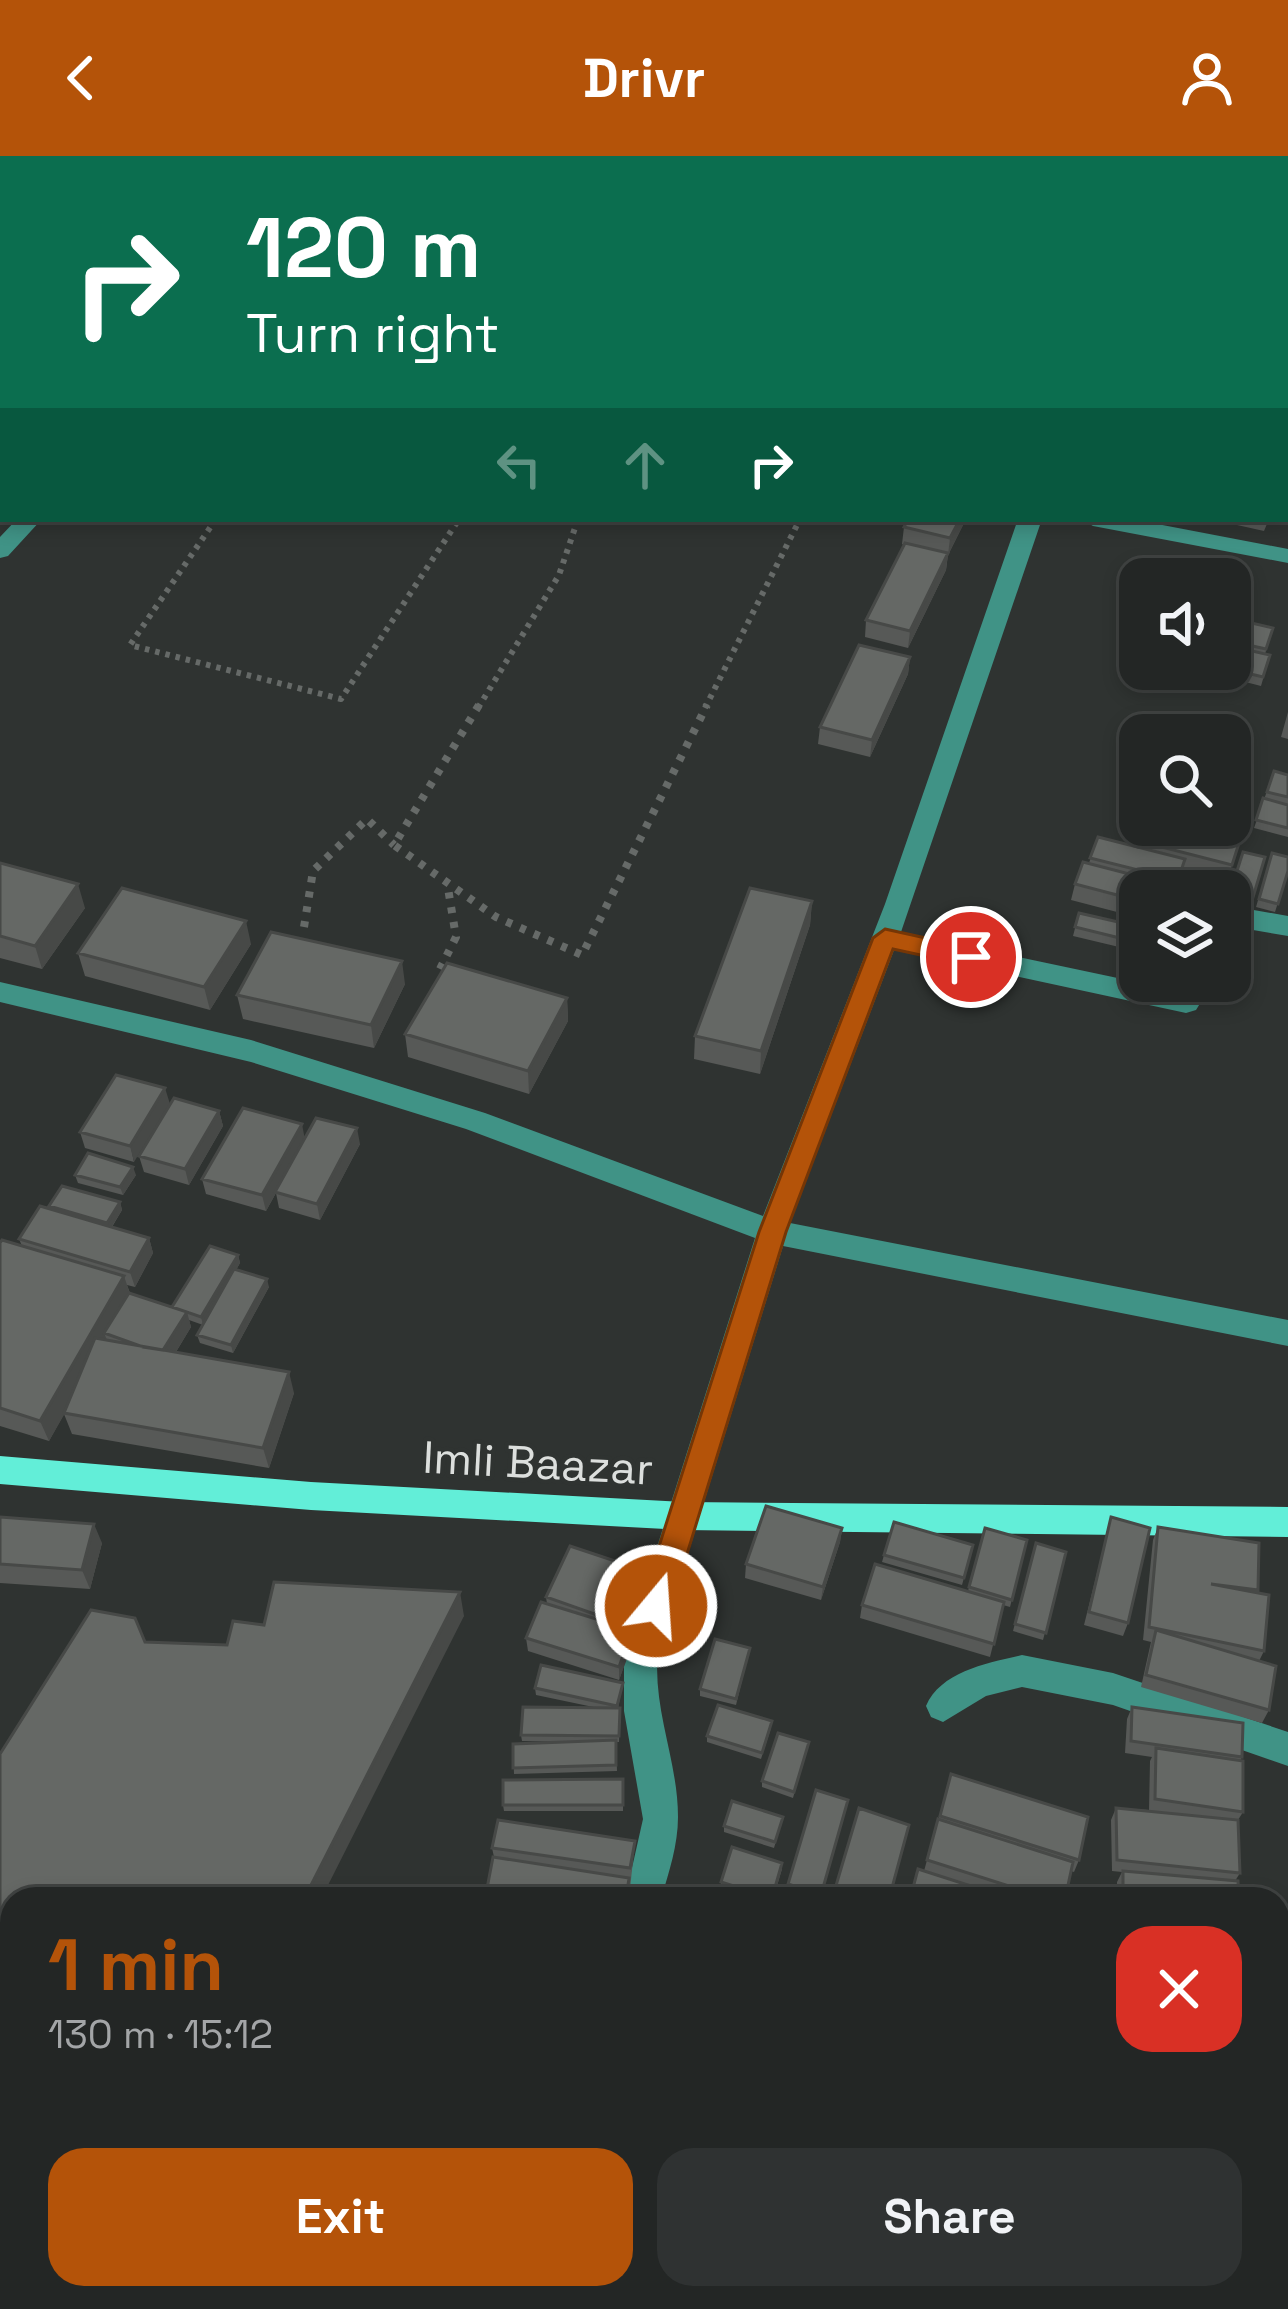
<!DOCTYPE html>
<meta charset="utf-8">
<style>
:root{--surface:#232625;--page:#2f3232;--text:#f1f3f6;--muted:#a3a5a7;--line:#404342;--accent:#b45309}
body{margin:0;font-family:"Space Grotesk",sans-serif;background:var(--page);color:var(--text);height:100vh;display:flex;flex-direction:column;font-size:45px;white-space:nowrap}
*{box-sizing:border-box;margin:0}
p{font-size:39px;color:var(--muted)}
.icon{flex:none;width:66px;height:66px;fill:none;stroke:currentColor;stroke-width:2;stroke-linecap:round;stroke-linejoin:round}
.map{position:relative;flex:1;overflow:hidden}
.side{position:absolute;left:0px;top:1731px;width:1290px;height:423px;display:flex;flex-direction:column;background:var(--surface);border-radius:36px 36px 0 0;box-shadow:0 6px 18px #0003,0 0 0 3px var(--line)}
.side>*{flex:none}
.guide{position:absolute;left:0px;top:0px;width:1290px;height:366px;box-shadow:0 6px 18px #0003,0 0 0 3px var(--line);background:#0b6e4f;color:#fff;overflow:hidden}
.controls{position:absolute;left:1119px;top:402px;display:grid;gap:24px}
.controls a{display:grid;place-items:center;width:132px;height:132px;border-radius:24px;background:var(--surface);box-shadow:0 6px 18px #0003,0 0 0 3px var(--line);font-size:60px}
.pin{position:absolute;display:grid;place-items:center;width:102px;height:102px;color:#fff;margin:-51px;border:6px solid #fff;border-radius:50%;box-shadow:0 3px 12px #0007}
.me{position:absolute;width:132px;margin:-66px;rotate:18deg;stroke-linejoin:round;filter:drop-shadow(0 0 9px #0008)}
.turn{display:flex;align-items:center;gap:42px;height:252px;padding:0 48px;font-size:54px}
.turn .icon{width:156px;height:156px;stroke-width:2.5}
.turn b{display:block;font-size:84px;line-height:102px}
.lanes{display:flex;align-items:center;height:114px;padding:0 48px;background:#0003;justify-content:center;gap:60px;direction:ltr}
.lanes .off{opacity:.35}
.round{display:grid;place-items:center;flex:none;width:126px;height:126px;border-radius:36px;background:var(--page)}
.headline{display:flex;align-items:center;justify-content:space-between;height:204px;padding:0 48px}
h1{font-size:72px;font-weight:800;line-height:90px;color:var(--accent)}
.cta{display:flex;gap:24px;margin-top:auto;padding:24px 48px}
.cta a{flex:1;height:138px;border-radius:36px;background:var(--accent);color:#fff;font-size:48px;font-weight:800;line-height:138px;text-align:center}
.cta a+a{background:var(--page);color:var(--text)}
header{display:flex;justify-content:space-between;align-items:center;height:156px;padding:0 48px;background:var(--accent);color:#fff;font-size:54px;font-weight:800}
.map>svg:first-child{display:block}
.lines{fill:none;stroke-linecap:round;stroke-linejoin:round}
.path-far1{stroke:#666a68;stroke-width:6;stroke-dasharray:4.5 6;stroke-linecap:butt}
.path{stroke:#666a68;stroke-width:8;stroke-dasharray:6 9;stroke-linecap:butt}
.minor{fill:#409386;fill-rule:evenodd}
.major{fill:#62eed8;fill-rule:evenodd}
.wall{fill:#575957}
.shaded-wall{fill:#474947}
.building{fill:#656865;stroke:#474947;stroke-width:3}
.route{fill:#b45309;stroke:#753606;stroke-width:3}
.labels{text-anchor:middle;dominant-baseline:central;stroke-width:9;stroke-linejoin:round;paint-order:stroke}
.street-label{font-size:45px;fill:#dcdfdd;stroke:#2f3331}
</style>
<header><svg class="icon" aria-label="back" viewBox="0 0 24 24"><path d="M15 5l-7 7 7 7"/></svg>Drivr<svg class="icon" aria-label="person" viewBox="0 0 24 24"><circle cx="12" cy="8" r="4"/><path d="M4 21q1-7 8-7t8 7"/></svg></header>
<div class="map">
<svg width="1288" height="2153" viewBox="0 0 1288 2153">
<rect width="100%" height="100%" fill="#2f3331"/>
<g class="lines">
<path class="path-far1" d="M216 363 130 489 341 543 459 363
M478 552 559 419 578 363
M705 552 800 363"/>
<path class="path" d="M479 549 394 689 496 761 582 799 707 549
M304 771 313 715 367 663 394 689
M440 813 456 781 448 732"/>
<path class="minor" d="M33 0H54L31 3Z
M288 0H308L309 3H289Z
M641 0H673L639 3Z
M1008 0H1049L1051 3H1010Z
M1199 0H1219L1198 3Z
M0 262H3V276H0Z
M17 363H42L8 400 0 402V381Z
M1018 363H1042L901 776 1179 835 1186 825H1214L1196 854 1186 857 894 794 790 1067 1288 1164V1190L783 1090 658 1495C652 1553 678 1604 678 1661 678 1689 669 1716 661 1743H625L643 1663 624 1555V1495L755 1082 466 973 251 906 0 846V826L251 884 485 957 763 1060 885 748Z
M1081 363H1131L1288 393V407L1093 370Z
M1248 753 1288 760V780L1253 774 1230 788V763Z
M1022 1499 1113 1517 1288 1576V1610L1113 1549 1022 1531 986 1540 943 1566 931 1561 926 1550C941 1515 988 1507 1022 1499Z
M569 2142H609L605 2153H565Z"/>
<path class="major" d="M0 1300 311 1326 684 1346 1288 1351V1381L684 1374 311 1354 0 1328Z"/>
</g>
<path class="wall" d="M93 0H225L223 3H94Z
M1079 0H1109L1107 3H1093Z
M1125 0H1192L1190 3H1125Z
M3 192V262L0 261V196Z
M966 363 948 399 946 414 908 492 865 481 866 464 904 389 902 388 904 371Z
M1210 363H1269L1264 375Z
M1230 462 1273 472 1265 498 1270 499 1261 530 1206 516 1207 513H1230Z
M910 501 908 518 870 601 818 588 820 571Z
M1288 556V583L1281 581Z
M1274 615 1288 619V681L1254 672Z
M1152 669 1240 684 1227 725 1182 714 1175 735H1140V762L1071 744 1075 728 1089 707 1098 681 1145 693Z
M1272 697 1288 715 1275 756 1256 751Z
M1265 701 1249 757 1230 752V737Z
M0 707 85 752 42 813 0 802Z
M812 745 810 769 760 918 694 903 695 880Z
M1079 757 1140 771V796L1073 780Z
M251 788 210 854 85 820 78 797Z
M405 828 374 892 243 863 237 839Z
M567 842 568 865 529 938 408 901 405 878Z
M116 919 134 1006 85 992 80 976Z
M219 955 223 970 189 1029 144 1016 139 1000Z
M305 983 360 988 320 1064 279 1052 276 1037 266 1055 206 1038 202 1023Z
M75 1019H136L123 1039 78 1027Z
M120 1046 122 1054 112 1071 149 1082 153 1097 135 1131 127 1129 130 1137 172 1151 238 1099 240 1107 236 1114 269 1131 233 1197 200 1187 197 1179 203 1169 189 1164 191 1171 176 1196 294 1237 269 1312 72 1278 64 1258 49 1285 0 1270V1087L22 1090 19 1083 50 1054 49 1050Z
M0 1361 102 1387 90 1433 0 1427Z
M1111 1361 1128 1467 1123 1480 1084 1469Z
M1158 1371 1258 1434 1256 1437 1264 1495 1259 1505 1269 1554 1262 1567 1141 1531 1151 1486 1143 1484 1153 1384Z
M842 1372 840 1386 821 1444 745 1422 746 1408Z
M985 1372 1027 1384 1010 1451 1003 1449 990 1501 860 1462 862 1449 968 1435Z
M1036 1387 1066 1396 1043 1484 1013 1475Z
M973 1389 962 1429 882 1406 884 1399Z
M657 1433 635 1485 633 1484 619 1524 528 1495 526 1482 547 1448 546 1441Z
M464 1460 12 1743V1915L0 1909V1598L145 1486 227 1489 264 1469Z
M750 1492 736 1549 700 1540V1533Z
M623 1527 618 1552H620L619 1586H616L617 1615 514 1618 513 1588 573 1586 522 1585 521 1579 598 1552 536 1539 535 1532Z
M1132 1551 1242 1601 1240 1605 1243 1656 1238 1664 1240 1717 1235 1725 1239 1743H1117V1726L1122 1716 1112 1715 1111 1664 1116 1652 1149 1654 1150 1605 1152 1601 1125 1597 1127 1563Z
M771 1572 761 1603 707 1586V1580Z
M809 1586 793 1642 762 1631V1625Z
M951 1618 1079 1704 1074 1716 1071 1715 1065 1743H1004L1005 1741 924 1715Z
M623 1623V1655H504L503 1649Z
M848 1644 820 1743 787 1734 788 1728Z
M783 1661 774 1692 724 1676V1670Z
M635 1685 630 1733 494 1701 492 1692Z
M782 1713 773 1743H756L721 1732V1726Z
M1278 1777 1288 1778V1879L1278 1876Z
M1278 1887 1288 1890V1960L1278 1956Z
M1278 1963 1288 1966V2058L1278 2055Z
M1288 2063V2153H1271L1257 2149 1258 2142H1278Z
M417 2142H492L489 2153H451Z
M940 2142H980L975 2153H965Z
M1031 2142H1112L1109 2153H1058Z"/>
<path class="shaded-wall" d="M960 363H966L948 399 950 382Z
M948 397 946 414 908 492 910 475Z
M910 501 908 518 870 601 872 584Z
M78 728 85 752 42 813 35 790Z
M812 745 810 769 760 918 761 895Z
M246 765 251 788 210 854 204 831Z
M402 805 405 828 374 892 371 869Z
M567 842 568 865 529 938 528 915Z
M165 932 170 948 134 1006 130 990Z
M219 955 223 970 189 1029 185 1013Z
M302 968 305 984 266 1055 262 1039Z
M357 972 360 988 320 1064 317 1048Z
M133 1011 136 1019 123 1039 120 1031Z
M120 1046 122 1054 109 1075 107 1067Z
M149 1082 153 1097 135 1131 130 1116Z
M238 1099 240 1107 203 1169 201 1161Z
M124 1120 131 1141 104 1177 107 1184 49 1285 40 1265Z
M267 1123 269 1131 233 1197 231 1189Z
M187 1156 191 1171 166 1212 161 1197Z
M289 1216 294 1237 269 1312 263 1292Z
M94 1368 102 1387 90 1433 82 1414Z
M842 1372 840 1386 821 1444 823 1431Z
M657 1419V1433L635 1485 634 1472Z
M460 1436 464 1460 321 1743H304Z
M632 1474 633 1487 619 1524V1511Z"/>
<path class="building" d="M127 0H212L210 3H151Z
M795 0H883L899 3H793Z
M3 192V245H0V196Z
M908 363H960L950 382 904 371Z
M905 387 948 397 910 475 866 464Z
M1185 405 1243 419 1235 441 1230 440V423H1178Z
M1230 462 1273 472 1266 493 1230 485Z
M859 489 910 501 872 584 820 571Z
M1230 490 1270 499 1263 521 1230 513Z
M1274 615 1288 619V641L1267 636Z
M1263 642 1288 649V672L1256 664Z
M1230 662 1235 663 1229 681 1181 669H1230Z
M1153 669H1181L1240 684 1232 709 1146 687Z
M1098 681 1185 703 1178 724 1090 702Z
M1243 696 1265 701 1251 748 1230 743V737Z
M1272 697 1288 701V715L1278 748 1259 743Z
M1083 706 1176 730 1175 735H1140V745L1075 728Z
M0 707 78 728 35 790 0 780Z
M122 732 246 765 204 831 78 797Z
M750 732 812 745 761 895 695 880Z
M1079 757 1140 771V787L1075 771Z
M271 776 402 805 371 869 237 839Z
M447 807 567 842 528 915 405 878Z
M116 919 165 932 130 990 80 976Z
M174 942 219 955 185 1013 139 1000Z
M243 952 302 968 262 1039 202 1023Z
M316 962 357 972 317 1048 275 1036Z
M88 997 133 1011 120 1031 75 1019Z
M62 1030 120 1046 107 1067 49 1050Z
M40 1050 149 1082 130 1116 19 1083Z
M2 1084 124 1120 40 1265 0 1252V1087Z
M210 1090 238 1099 201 1161 172 1151Z
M234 1113 267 1123 231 1189 197 1179Z
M129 1137 187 1156 163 1194 143 1191 104 1177Z
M95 1182 289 1216 263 1292 64 1257Z
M766 1350 842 1372 823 1431 746 1408Z
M0 1361 94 1368 82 1414 0 1408Z
M1111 1361 1150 1372 1128 1467 1089 1456Z
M894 1366 973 1389 964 1422 884 1399Z
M1158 1371 1259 1387 1258 1434 1211 1428 1269 1439 1264 1495 1149 1471Z
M985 1372 1027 1384 1012 1444 969 1431Z
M1036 1387 1066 1396 1046 1477 1015 1468Z
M570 1390 657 1419 634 1472 546 1441Z
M875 1408 1004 1446 994 1488 862 1449Z
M274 1426 460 1436 304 1743H12V1904L0 1898V1598L91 1454 135 1462 145 1486 227 1489 233 1465 264 1469Z
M541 1446 632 1474 619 1511 526 1482Z
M1156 1474 1276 1510 1269 1554 1146 1519Z
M715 1483 750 1492 736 1543 700 1533Z
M541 1509 623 1527 617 1550 535 1532Z
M718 1549 772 1565 762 1597 707 1580Z
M523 1551 620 1552 619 1580 521 1579Z
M1132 1551 1243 1567 1242 1601 1131 1585Z
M778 1577 809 1586 794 1636 762 1625Z
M616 1584V1609L513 1612V1588Z
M1156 1592 1243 1605V1656L1155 1643Z
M951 1618 1088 1661 1079 1704 940 1660Z
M623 1623V1649H503V1624Z
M816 1634 848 1644 821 1739 788 1728Z
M732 1645 783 1661 775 1686 724 1670Z
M859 1652 909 1669 889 1743H832Z
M1116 1652 1238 1664 1240 1717 1117 1704Z
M938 1663 1073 1706 1065 1743H1006L1009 1730 927 1704Z
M498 1664 635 1685 630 1712 492 1692Z
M732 1691 782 1707 772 1742 721 1726Z
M493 1701 629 1722 626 1743H485Z
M918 1713 971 1730 967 1743H910Z
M1123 1715 1238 1725 1239 1743H1123Z
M722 1734 751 1743H719Z
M1278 1777 1288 1778V1825L1278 1823Z
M1278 1832 1288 1834V1867L1278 1865Z
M1278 1887 1288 1890V1954L1278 1950Z
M1278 1963 1288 1966V2047L1278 2044Z
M1278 2060 1288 2063V2149L1266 2142H1278Z
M393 2142H411L446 2153H390Z
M426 2142H490L487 2153H460Z
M670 2142H724L749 2153H666Z
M829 2142H891L887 2153H825Z
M906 2142H933L958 2153H902Z
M960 2142H980L978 2150Z
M1000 2142H1022L1049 2153H997Z
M1054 2142H1112L1109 2153H1080Z
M1119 2142H1166L1164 2153H1117Z
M1173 2142H1212L1210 2153H1170Z
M1221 2144 1241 2153H1219Z"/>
<path class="route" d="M885 773 971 792 984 801 971 810 893 793 786 1076 671 1450 667 1460 656 1464 645 1460 640 1450 759 1076 873 782Z"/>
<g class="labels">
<g class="street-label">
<text transform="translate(538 1307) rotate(3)">Imli Baazar</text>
</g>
</g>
</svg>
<div class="controls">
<a><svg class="icon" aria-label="sound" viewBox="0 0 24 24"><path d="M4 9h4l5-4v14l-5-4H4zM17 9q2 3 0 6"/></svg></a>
<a><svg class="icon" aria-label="search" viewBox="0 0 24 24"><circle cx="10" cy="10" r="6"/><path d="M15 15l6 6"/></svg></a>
<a><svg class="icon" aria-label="layers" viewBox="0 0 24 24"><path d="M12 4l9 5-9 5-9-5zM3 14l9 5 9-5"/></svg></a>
</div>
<div class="pin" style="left:971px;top:801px;background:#d93025"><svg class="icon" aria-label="arrive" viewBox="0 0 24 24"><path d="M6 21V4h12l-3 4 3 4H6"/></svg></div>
<svg class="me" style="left:656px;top:1450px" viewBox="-20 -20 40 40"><circle r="17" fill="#b45309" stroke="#fff" stroke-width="3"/><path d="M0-11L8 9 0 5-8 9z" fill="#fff"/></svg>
<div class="guide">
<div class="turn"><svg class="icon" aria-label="right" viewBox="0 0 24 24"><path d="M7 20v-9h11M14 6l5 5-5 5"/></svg><div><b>120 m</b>Turn right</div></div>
<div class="lanes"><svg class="icon off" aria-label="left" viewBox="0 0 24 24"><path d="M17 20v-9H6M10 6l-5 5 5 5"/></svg><svg class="icon off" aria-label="ahead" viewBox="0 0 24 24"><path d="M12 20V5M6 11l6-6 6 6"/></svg><svg class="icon" aria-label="right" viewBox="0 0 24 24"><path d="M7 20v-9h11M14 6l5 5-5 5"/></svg></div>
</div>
<section class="side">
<div class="headline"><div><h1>1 min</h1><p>130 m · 15:12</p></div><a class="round" style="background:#d93025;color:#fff"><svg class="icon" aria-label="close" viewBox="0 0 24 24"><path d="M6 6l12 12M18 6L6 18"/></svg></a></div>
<div class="cta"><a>Exit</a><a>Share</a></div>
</section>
</div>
